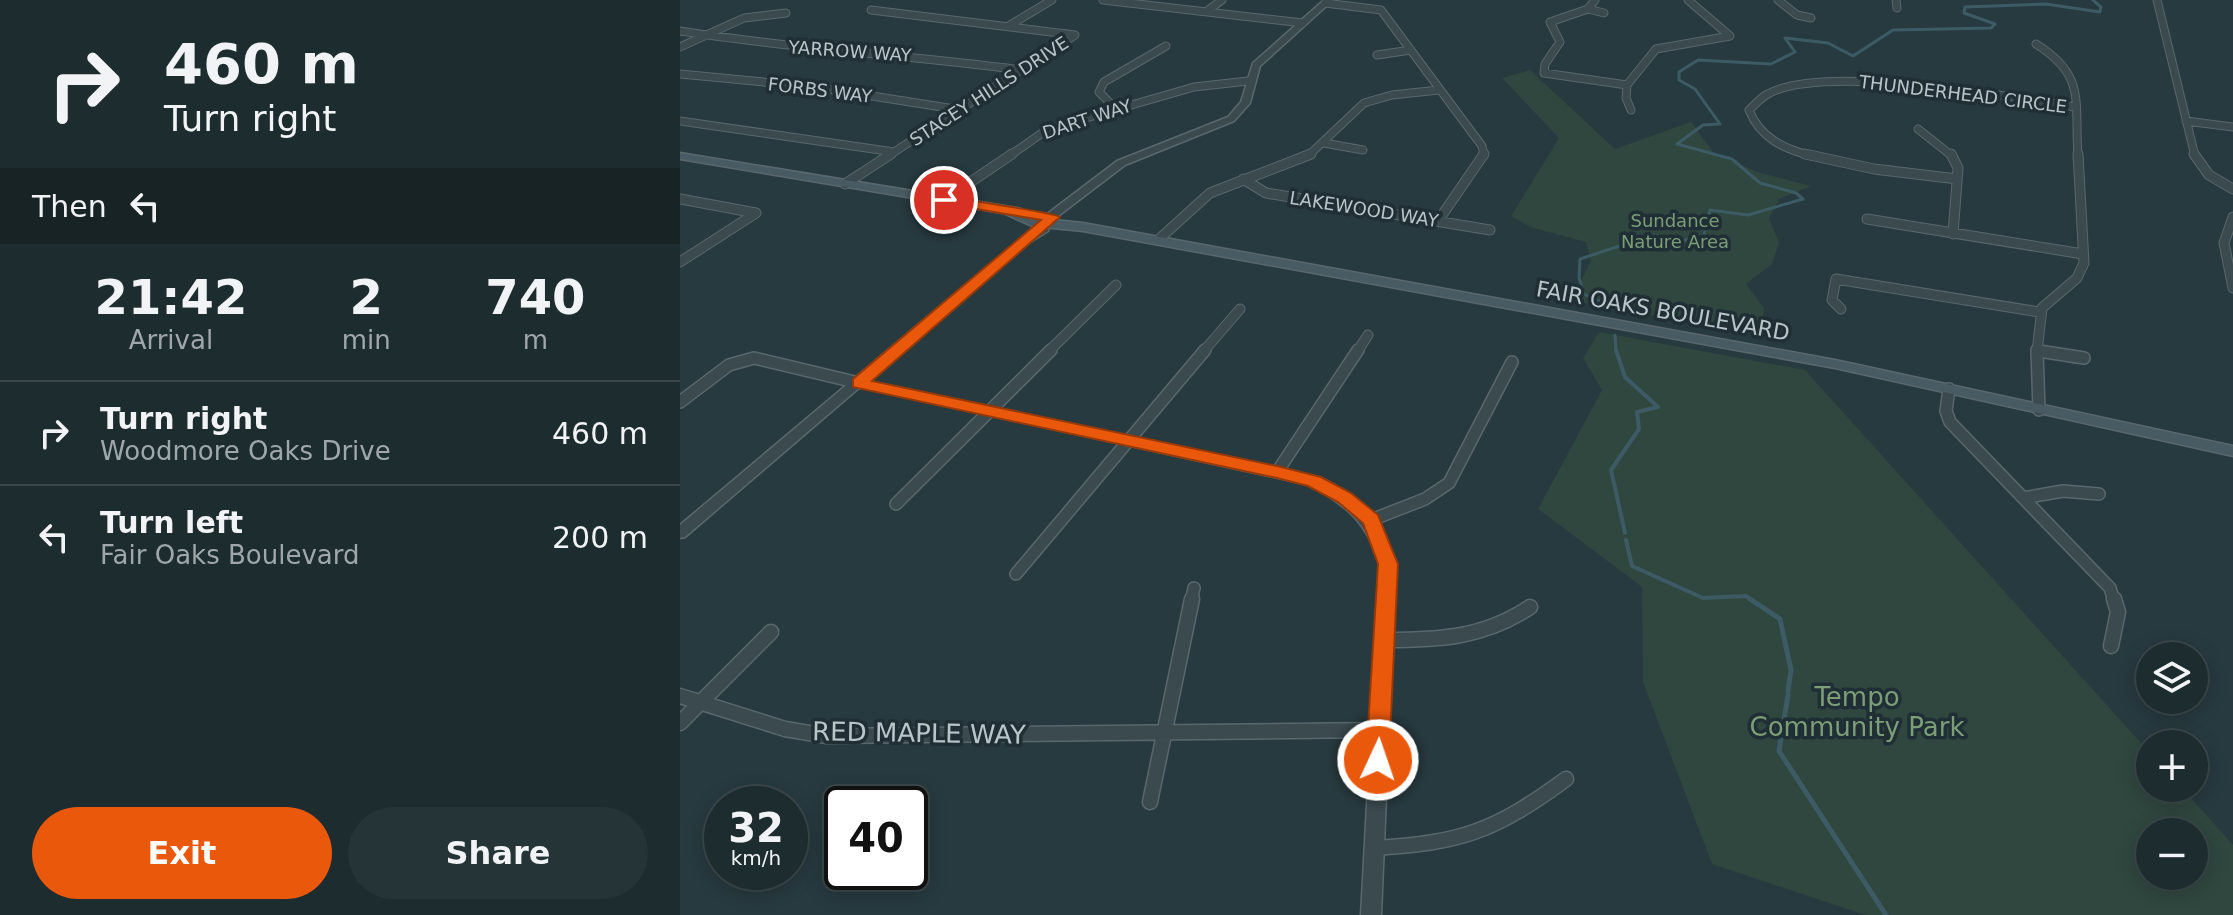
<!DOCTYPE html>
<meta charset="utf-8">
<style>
:root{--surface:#1d2c2f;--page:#253437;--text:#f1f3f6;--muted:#a0a7aa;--line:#3b484b;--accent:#ea580c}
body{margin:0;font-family:"DejaVu Sans",sans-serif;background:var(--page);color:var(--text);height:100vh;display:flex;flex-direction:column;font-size:30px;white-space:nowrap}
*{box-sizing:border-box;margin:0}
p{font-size:26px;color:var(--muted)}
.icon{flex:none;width:44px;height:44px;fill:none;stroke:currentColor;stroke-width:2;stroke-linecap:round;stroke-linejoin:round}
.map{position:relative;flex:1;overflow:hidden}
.side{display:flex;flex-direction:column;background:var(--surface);width:680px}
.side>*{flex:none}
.guide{background:#1d2c2f;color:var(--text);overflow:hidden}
.tools{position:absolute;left:1456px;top:642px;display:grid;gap:16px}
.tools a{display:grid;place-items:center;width:72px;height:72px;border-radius:50%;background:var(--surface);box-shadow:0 4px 20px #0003,0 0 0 2px var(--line);font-size:40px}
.speed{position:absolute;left:24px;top:786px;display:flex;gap:16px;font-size:40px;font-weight:700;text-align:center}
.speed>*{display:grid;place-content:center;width:104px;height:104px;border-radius:50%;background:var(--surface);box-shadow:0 4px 20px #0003,0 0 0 2px var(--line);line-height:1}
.speed small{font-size:20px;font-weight:400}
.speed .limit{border:4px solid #111;border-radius:12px;background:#fff;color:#111}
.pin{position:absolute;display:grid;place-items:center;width:68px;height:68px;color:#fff;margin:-34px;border:4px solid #fff;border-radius:50%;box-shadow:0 2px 8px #0007}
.me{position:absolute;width:88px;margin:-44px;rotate:3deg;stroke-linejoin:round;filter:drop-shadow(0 0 6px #0008)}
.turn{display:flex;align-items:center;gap:28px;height:168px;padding:0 32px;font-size:36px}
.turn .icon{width:104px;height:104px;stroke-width:2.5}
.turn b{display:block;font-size:56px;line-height:68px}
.then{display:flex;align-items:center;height:76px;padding:0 32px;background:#0003;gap:16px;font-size:30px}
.eta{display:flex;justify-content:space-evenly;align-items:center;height:136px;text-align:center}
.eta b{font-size:48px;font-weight:700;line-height:56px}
.button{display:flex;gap:16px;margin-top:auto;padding:16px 32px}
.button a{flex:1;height:92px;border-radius:48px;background:var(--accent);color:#fff;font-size:32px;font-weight:700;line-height:92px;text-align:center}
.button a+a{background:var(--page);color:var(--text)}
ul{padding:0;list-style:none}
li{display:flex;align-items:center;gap:24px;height:104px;padding:0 32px;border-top:2px solid var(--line)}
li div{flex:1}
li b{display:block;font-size:30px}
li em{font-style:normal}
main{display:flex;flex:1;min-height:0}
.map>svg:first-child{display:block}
.green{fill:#2f473f;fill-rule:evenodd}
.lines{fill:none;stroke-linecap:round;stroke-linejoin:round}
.stream-far2{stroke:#3c5b65;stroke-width:3}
.stream-far1{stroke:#3c5b65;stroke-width:4}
.stream{stroke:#3c5b65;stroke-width:5}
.minor-far3-casing{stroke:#59686d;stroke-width:9}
.minor-far2-casing{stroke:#59686d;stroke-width:11}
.minor-far1-casing{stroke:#59686d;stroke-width:14}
.minor-casing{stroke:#59686d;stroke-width:17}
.tertiary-casing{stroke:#59686d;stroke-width:3}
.secondary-casing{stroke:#59686d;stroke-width:3}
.minor-far3{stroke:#3b4a4f;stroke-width:7}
.minor-far2{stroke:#3b4a4f;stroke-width:9}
.minor-far1{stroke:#3b4a4f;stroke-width:11}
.minor{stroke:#3b4a4f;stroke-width:14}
.tertiary{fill:#3b4a4f;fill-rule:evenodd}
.secondary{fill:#495b62;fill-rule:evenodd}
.route{fill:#ea580c;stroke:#983908;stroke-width:2}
.labels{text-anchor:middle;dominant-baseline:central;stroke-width:7;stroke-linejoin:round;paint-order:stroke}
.far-street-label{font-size:18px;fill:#b8c5ca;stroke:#202f35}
.far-park-label{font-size:18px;fill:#7b9e77;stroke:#202f35}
.street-label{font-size:22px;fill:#b8c5ca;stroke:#202f35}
.near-park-label{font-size:26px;fill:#7b9e77;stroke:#202f35}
.near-street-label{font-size:26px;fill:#b8c5ca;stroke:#202f35}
</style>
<main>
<section class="side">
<div class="guide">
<div class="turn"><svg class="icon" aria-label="right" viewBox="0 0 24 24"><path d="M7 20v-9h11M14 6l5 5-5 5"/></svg><div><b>460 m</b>Turn right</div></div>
<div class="then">Then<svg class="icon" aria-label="left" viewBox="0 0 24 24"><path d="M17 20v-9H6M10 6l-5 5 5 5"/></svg></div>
</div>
<div class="eta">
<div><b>21:42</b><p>Arrival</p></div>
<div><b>2</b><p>min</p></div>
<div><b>740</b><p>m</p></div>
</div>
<ul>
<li><svg class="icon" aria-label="right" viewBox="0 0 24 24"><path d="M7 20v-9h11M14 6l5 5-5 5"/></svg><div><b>Turn right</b><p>Woodmore Oaks Drive</p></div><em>460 m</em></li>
<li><svg class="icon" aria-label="left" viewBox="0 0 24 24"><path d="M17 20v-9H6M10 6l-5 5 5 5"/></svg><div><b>Turn left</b><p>Fair Oaks Boulevard</p></div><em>200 m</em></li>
</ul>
<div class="button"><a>Exit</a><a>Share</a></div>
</section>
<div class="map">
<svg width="1553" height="915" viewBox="0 0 1553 915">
<rect width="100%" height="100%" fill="#273a3f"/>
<path class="green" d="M850 70 935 149 1011 122 1034 153 1077 172 1131 186 1099 199 1089 218 1099 243 1092 264 1066 284 1084 308 1081 335 892 301 911 260 906 242 850 227 831 216 879 138 822 78Z
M919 332 1125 370 1470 753V788H1502L1553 845V915H1185L1032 864 963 682 962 587 858 509 922 390 903 358ZM1470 832H1514V876H1470Z"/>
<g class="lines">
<path class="stream-far2" d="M934 308 904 294 899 278 900 259 973 235 1002 241 1024 235 1030 210 1068 215 1123 199 1116 193 1080 183 1052 159 997 144 1023 125 1040 124 1015 89 999 80V72L1018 60 1091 64 1115 52 1105 38 1148 43 1173 56 1213 30 1311 28 1315 24 1284 13 1285 7 1366 4 1420 12 1421 7 1413 0
M935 335 936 352"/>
<path class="stream-far1" d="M936 350 945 377 978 407 957 412 959 429 931 470 945 533
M946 540 952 566 1023 598 1066 596 1073 601"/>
<path class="stream" d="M1070 599 1100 619 1111 670 1108 691
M1108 695 1099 751 1206 915"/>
<g class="minor-far3-casing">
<path id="minor-far3" d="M423 0 623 23
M915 0 908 9 870 22 880 42 865 64 864 73 947 85
M1098 0 1117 15 1131 18
M1216 0 1217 8
M1477 0 1515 156
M645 3 701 10 802 146 804 156
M908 9 924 13
M191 10 395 35 208 156
M527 11 542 0
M330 25 372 0
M0 31C113 49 227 55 341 70
M1356 44C1407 76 1394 101 1398 156
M0 47 64 18 106 13
M697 55 731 50
M0 74 135 87 281 110
M947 85 976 49 1050 36 1008 0
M947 85 946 98 951 110
M435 108 419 92 424 82 486 46
M0 121 214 152
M1506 121 1553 127
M1238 129 1272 156
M644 143 683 150
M329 156 368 129 514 87 568 81
M628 156 684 103 712 95 759 90
M1132 156C1104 149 1080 138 1069 110 1075 105 1081 97 1088 94 1143 63 1330 97 1396 107"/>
</g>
<g class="minor-far2-casing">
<path id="minor-far2" d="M1125 154 1194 169 1277 179
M1271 154 1278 168 1273 234
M1514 154 1529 175 1553 189
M563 179 586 193 810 230
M165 184 211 154
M0 199 76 213 0 262
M264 200 332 154
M1553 217 1544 243 1553 288
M1187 219 1403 254
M758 221 804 154
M478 240 530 193 631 154
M1161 309 1152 300 1156 279 1359 312
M1359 351 1367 352
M368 352 436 285
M523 352 560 309
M677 352 688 335
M1357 352 1362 308 1397 278 1404 263 1398 154"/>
</g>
<g class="minor-far1-casing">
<path id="minor-far1" d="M1357 350 1359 410
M1359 351 1404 358
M1269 389 1266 411 1270 422 1430 588 1434 601
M0 402 49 365 74 358 179 383
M597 472 678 350
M1343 498 1383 491 1419 494
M216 504 371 350
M691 520 745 499 769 483 832 362
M336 574 525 350
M511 601 514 588"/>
</g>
<g class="minor-casing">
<path id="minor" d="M705 640C759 640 804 638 850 607
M1431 646 1438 612 1434 599
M0 696 105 729 147 736 699 730
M0 723 91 632
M470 802 512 599
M694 848C782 843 815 831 886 779"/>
</g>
<g class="tertiary-casing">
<path id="tertiary" d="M644 0H653L580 66 570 103 554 121 445 165 369 223 368 231 347 244 187 381 634 476C676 490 702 524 716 564L701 915H681L700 564C686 521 668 507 630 485L180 387 5 537 0 538V525L339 240 357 229 353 226 354 224 437 161 548 117 561 102 573 63Z"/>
</g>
<g class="secondary-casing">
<path id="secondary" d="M0 153 337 208 341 209 342 214 354 218 403 223 1155 360 1553 446V456L1155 368 403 231 352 226 323 213 0 159Z"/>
</g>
<use href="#minor-far3" class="minor-far3"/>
<use href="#minor-far2" class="minor-far2"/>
<use href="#minor-far1" class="minor-far1"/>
<use href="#minor" class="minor"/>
<use href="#tertiary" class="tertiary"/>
<use href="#secondary" class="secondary"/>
</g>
<path class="route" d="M264 196C282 200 374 212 380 217L192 381 597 466 641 477 671 493 698 515 718 564 709 760 706 766H689L686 760 698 564 683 523 658 502 628 486 597 478 173 387V379L361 220 260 203V197Z"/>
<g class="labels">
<g class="far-street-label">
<text transform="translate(170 51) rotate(4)">YARROW WAY</text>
<text transform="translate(140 90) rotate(7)">FORBS WAY</text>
<text transform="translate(309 91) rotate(-33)">STACEY HILLS DRIVE</text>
<text transform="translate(1283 94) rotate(7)">THUNDERHEAD CIRCLE</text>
<text transform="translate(407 119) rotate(-18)">DART WAY</text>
<text transform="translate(684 209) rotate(9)">LAKEWOOD WAY</text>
</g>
<g class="far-park-label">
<text x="995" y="220">Sundance<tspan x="995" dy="21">Nature Area</tspan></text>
</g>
<g class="street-label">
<text transform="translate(983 311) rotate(10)">FAIR OAKS BOULEVARD</text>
</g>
<g class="near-park-label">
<text x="1177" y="697">Tempo<tspan x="1177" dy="30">Community Park</tspan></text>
</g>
<g class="near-street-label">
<text transform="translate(239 733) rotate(1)">RED MAPLE WAY</text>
</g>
</g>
</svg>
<div class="tools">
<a><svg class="icon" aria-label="layers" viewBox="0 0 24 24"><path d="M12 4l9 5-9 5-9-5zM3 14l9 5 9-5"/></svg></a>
<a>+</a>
<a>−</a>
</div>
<div class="speed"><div>32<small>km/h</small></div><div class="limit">40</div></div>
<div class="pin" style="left:264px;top:200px;background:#d93025"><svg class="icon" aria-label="arrive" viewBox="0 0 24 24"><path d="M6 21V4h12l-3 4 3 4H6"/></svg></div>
<svg class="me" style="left:698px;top:760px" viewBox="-20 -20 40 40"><circle r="17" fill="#ea580c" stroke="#fff" stroke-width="3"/><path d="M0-11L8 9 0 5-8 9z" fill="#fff"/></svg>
</div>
</main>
